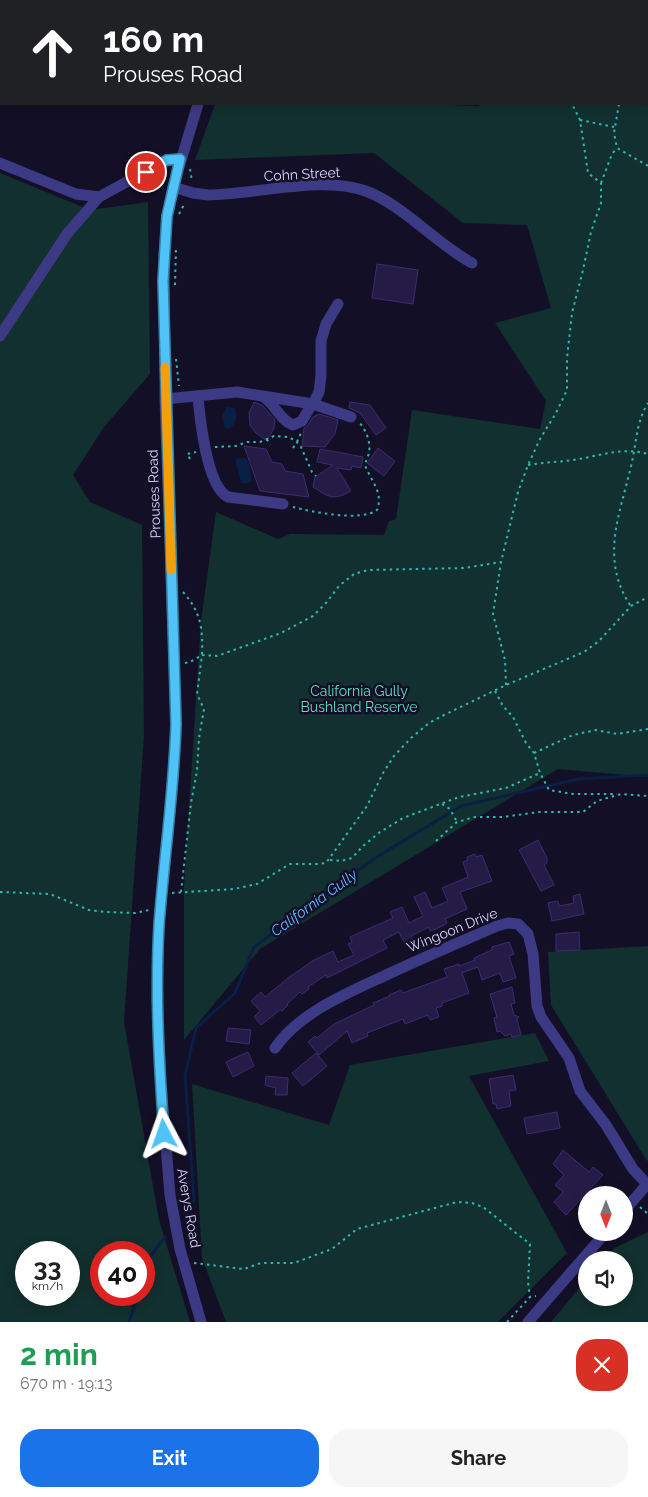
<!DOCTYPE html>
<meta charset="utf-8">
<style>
:root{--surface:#fff;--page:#f6f6f6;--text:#222;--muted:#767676;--accent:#1a73e8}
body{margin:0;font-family:Raleway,sans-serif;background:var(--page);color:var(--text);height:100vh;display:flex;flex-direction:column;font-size:19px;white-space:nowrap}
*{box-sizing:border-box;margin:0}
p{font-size:16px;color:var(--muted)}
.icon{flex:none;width:28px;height:28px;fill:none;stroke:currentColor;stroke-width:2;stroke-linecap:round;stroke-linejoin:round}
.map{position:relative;height:1322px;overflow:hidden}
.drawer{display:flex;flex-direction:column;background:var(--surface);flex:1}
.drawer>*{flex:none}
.top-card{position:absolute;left:0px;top:0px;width:649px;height:105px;box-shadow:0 2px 12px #0003;background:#202124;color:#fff;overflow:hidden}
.needle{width:32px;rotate:180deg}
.fabs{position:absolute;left:578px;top:1186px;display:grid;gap:10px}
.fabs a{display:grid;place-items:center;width:55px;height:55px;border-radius:50%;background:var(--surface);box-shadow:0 2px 12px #0003;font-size:25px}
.speed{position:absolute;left:15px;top:1241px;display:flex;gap:10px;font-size:25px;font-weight:700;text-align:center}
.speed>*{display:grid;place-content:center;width:65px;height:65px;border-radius:50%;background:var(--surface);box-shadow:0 2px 12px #0003;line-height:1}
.speed small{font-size:12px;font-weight:400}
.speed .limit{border:8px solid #d22;background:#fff;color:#111}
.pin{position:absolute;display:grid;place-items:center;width:42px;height:42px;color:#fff;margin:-21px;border:2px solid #fff;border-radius:50%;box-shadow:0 1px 5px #0007}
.me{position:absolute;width:55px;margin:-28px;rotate:356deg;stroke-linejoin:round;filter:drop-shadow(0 0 4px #0008)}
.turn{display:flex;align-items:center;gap:18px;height:105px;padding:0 20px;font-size:22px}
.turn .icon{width:65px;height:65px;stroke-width:2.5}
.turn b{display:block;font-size:35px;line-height:42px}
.round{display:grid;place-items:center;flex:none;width:52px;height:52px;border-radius:20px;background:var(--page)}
.overview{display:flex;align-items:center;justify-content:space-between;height:85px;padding:0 20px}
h1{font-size:30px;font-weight:700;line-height:38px;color:#1e9e55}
.action{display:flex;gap:10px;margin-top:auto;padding:10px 20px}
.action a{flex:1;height:58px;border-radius:20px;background:var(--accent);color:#fff;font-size:20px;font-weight:700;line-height:58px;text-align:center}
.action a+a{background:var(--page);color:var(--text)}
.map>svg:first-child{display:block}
.green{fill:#12302f;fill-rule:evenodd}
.water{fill:#0a1f44}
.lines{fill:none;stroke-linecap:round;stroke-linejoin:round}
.stream{stroke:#0a1f44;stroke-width:3}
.building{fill:#241b47;stroke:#3b2d73}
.path{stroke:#2fb8b0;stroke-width:2;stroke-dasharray:2.5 4;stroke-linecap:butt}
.minor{stroke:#3d3a85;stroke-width:11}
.route-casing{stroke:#337fa1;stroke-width:12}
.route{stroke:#4fc3f7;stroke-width:9}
.slow{stroke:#f59e0b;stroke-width:9}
.labels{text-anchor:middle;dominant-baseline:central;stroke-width:5;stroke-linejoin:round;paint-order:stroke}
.street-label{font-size:14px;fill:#d9d4ff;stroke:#130f26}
.park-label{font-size:14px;fill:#5fe0c0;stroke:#130f26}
.water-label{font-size:15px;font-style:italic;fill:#62b6ff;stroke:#130f26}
</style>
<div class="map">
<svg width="648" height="1322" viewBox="0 0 648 1322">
<rect width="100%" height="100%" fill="#130f26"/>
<path class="green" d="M483 0H648V777L558 769 260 949 184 1040V887L201 621 216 512 278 539 290 534 384 535 389 521 396 519 412 410 540 429 546 401 495 323 551 308 527 225 463 223 374 153 195 160 215 104H421L479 106V104H648V1H483Z
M0 173 90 210 148 202 150 374 104 427 73 475 90 502 142 525 144 736 124 1022 159 1220 190 1322H0ZM26 1252H69V1295H26ZM101 1252H144V1295H101Z
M648 946V1160L647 1161 551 1005 548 952Z
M535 1033 549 1061 469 1076 567 1253 498 1322H226L202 1258 192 1084 329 1125 350 1065Z
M648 1232V1322H551L586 1280V1298H624V1260H604L614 1248Z"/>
<path class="water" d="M226 407 235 408C238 416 236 426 228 429L225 428 222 416Z
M241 458H246L249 463 252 481 248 483H241L236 463V459Z"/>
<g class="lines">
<path class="stream" d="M186 1214 194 1200 185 1076 196 1028 235 993 254 947 375 858 461 806 578 779 648 775
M144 1275 149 1258 165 1237
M129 1322 138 1295"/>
</g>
<path class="building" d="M377 264 418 270 413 304 372 298Z
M254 402 262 405 275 420 274 428 267 441 256 433 250 425 249 413Z
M350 402 370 405 386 428 376 435 360 413 349 408Z
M319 414 338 420 335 434 325 447 302 446 304 428 308 425 313 417Z
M244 446 266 449 272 462 282 464 285 471 303 474 309 497 260 491Z
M378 448 395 461 384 476 367 463Z
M320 449 363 457 361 468 352 466 351 470 337 468 351 491 341 496 332 497 326 495 313 487 315 477 333 465 317 462Z
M538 840 547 858V863L544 865 554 885 541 891 519 850Z
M475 854 476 857 482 855 492 881 460 892 467 909 445 919 447 923 438 928 430 931 429 927 411 936 413 940 405 944 399 932 383 940 387 948 327 978 326 975 308 987 309 989 302 994 300 992 287 1004 288 1005 282 1011 280 1010 261 1025 254 1017 260 1011 251 1001 261 992 265 997 288 978 314 960 333 951 338 962 354 955 348 944 352 942 350 937 393 918 390 912 402 907 409 923 423 916 414 897 425 892 432 908 448 901 442 888 468 877 463 862 468 860 467 857Z
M580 894 584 914 552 921 548 903 558 901 559 906 574 903 573 896Z
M579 932 580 950 556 951V934Z
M509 942 514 954 509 956 516 978 503 982 500 973 482 980 478 967 462 973 469 993 442 1003V1006L436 1008 439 1017 430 1020 428 1015 405 1024 403 1019 367 1033 368 1036 352 1043 347 1031 319 1055 308 1042 315 1036 317 1038 334 1024 374 1005 373 1003 390 996 389 995 401 990 403 993 447 977 444 969 459 964V966L475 960 474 958 492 950V947Z
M512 987 515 1003 511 1004 514 1015 519 1017 517 1019 521 1035 512 1037 511 1034 505 1036 500 1031 497 1032 494 1018 497 1017 490 994Z
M228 1028 251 1030 249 1044 226 1041Z
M248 1052 254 1066 233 1077 226 1062Z
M316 1053 327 1066 303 1086 292 1073Z
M513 1075 516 1090 509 1091 511 1106 497 1109 496 1104H493L489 1079Z
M266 1076 288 1078 287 1095H275L276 1088 265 1085Z
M557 1112 560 1128 527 1134 524 1118Z
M563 1150 589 1172 593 1167 603 1175 566 1215 554 1202 563 1192 555 1185 564 1175 553 1164Z"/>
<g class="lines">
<path class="path" d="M527 0V1
M529 0 532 1
M253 1V0
M619 104 614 133 617 148 648 166
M580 120 614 127
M190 169 192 181
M601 183 612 154 617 148
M179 214 185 203
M175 285 176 248
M176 359 179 386
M267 439 270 445
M297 442 301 433
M215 447 236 446 247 442H260L274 436 287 437 295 440 301 447 312 472 316 476
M293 448 297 442
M190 459 187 454 196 452
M528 465C545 462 562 462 579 459 602 455 624 447 648 454
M293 507C312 512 361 522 377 510 384 492 370 480 365 465 366 460 368 457 369 453 371 442 366 430 359 422
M183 592C201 612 203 629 202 655L190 662 185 663
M630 605C599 557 621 512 632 462 636 443 637 420 648 403
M506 685 505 660 493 614 501 562 518 492 528 465 540 439 556 413 567 390V358L572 313 583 270 591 232 601 203V183L588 173 580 120 572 104
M495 691 503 706 513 717 526 743 534 753 540 773 549 790 573 794H617
M534 753 573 735 596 730 617 734 648 729
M442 804 450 809 457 822
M436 841 457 822 475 817H503L539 812H583L597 801 621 794 648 796
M330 860 341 861 352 858 363 846 380 832 403 818 459 797 506 788 540 773
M0 892 50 894 89 910 105 912 135 913 149 910
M181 892 191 803 197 771 199 738 204 709 197 694 202 655 217 656 281 633 313 616 326 603 339 586 354 574 368 570 464 568 501 562
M172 893 234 889 257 884 290 864H318L326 863 367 806 383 773 394 756 411 738 429 723 444 715 506 685 584 652 599 641 631 606 648 597
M640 1207 648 1214
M194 1263 244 1269 261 1263H294L332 1249 357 1229 457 1202 472 1203 483 1207 530 1244 528 1282 530 1297
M507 1322 530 1297 536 1296"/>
<path class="minor" d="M237 1V0
M644 1V0
M198 104 173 187 167 216 164 254 165 399 176 724 173 780 159 923 157 998 161 1085 170 1195 180 1249 201 1322
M0 163 76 194 99 197
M173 187 193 193 208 195C258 195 329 172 375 195 410 212 437 244 472 263
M0 336 67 234 99 197 167 160 180 159
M262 396C275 403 279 420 293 425L302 421 312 404
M198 397C200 419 207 487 228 497L283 504
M165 399 237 392 313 404 351 417
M313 404 319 392 321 376V341L326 324 338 304
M275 1048C298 1014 345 994 382 977 420 959 458 943 497 926L508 923 518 924 528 934 533 954 537 1006 541 1017 569 1058 580 1091 606 1125 633 1169 647 1184
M624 1211 648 1183
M528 1322 606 1232"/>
</g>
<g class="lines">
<g class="route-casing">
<path id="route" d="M146 172 167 160 180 159 167 216 163 281 176 724C174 791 164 858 159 925 155 994 159 1064 164 1134"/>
</g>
<use href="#route" class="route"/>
<path class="slow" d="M165 367 171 570"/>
</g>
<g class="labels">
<g class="street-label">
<text transform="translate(302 174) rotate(-3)">Cohn Street</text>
<text transform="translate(154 494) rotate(-92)">Prouses Road</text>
<text transform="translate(452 930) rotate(-22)">Wingoon Drive</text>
<text transform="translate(189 1208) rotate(80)">Averys Road</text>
</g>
<g class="park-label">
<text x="359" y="691">California Gully<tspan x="359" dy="16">Bushland Reserve</tspan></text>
</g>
<g class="water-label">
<text transform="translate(314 903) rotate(-36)">California Gully</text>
</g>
</g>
</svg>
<div class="fabs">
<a><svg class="needle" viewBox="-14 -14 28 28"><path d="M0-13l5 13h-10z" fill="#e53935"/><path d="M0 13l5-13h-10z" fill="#767676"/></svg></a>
<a><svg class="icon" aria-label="sound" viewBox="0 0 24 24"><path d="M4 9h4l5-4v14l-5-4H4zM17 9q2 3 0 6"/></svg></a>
</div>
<div class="speed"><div>33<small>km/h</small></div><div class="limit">40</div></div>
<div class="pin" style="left:146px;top:172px;background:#d93025"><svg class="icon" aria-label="arrive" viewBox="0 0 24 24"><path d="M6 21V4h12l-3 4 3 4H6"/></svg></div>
<svg class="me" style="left:164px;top:1134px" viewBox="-20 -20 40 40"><path d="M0-17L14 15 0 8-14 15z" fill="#4fc3f7" stroke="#fff" stroke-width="4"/></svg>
<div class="top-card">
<div class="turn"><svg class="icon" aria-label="ahead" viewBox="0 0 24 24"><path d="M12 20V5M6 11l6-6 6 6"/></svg><div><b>160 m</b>Prouses Road</div></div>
</div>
</div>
<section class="drawer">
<div class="overview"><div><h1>2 min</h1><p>670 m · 19:13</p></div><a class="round" style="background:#d93025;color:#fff"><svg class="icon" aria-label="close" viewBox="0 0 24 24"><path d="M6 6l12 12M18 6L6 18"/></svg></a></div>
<div class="action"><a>Exit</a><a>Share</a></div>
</section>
